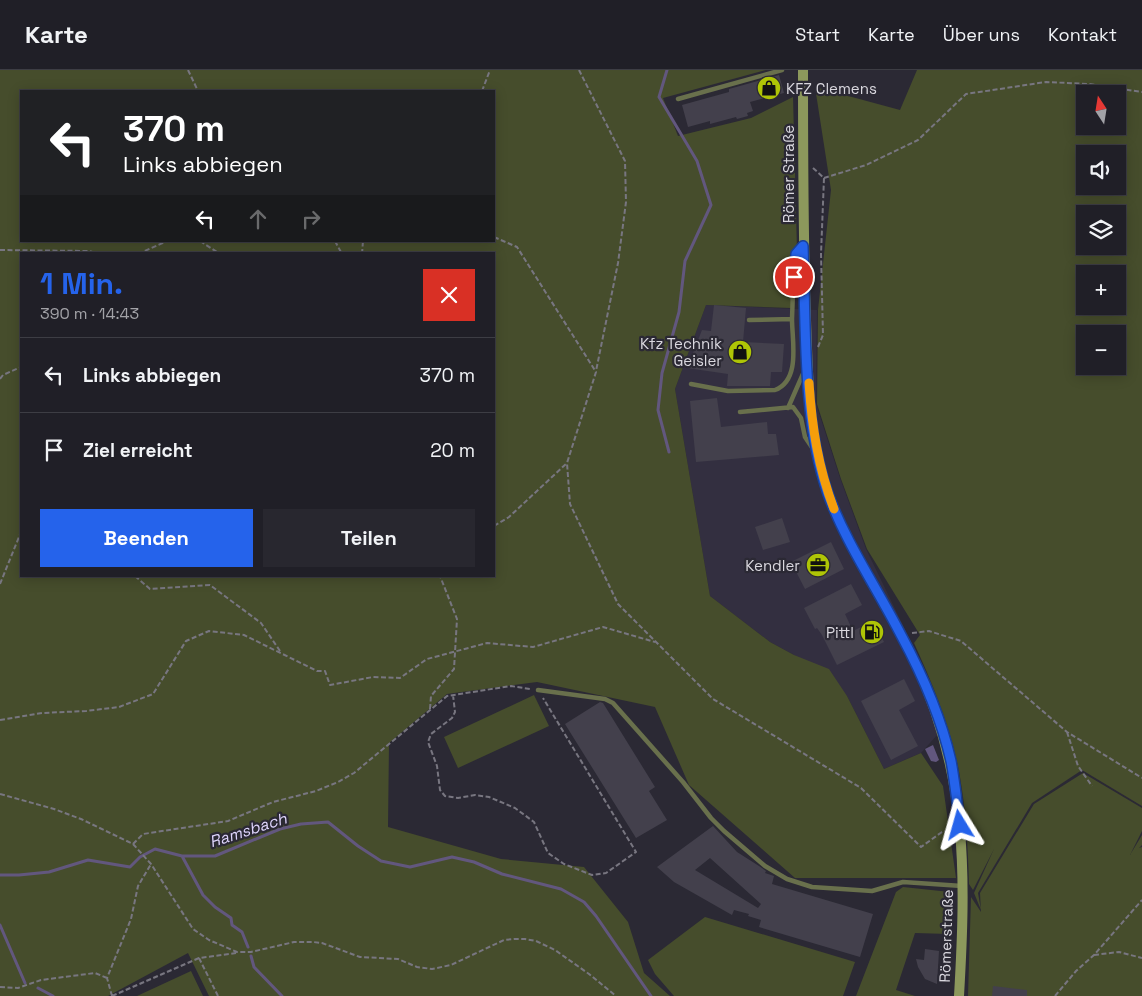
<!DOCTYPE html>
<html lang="de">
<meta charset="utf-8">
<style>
:root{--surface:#201f27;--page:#28272f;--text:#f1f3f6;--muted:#a2a2a7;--line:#3d3d44;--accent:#2563eb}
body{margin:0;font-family:"Space Grotesk",sans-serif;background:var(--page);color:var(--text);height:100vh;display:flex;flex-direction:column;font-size:19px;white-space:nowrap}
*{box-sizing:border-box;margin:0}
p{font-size:16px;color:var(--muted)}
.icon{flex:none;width:28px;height:28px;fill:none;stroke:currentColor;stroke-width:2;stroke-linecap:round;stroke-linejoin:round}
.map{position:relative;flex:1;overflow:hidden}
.details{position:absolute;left:20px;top:182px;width:475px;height:325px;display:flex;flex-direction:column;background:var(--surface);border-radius:0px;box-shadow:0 2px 12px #0003,0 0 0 1px var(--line)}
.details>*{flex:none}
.top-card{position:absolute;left:20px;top:20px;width:475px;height:152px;border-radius:0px;box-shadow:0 2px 12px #0003,0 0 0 1px var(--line);background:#202124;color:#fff;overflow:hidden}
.needle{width:32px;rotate:348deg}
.controls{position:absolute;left:1076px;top:15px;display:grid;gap:10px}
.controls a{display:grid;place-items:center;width:50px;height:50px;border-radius:0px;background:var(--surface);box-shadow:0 2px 12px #0003,0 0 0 1px var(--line);font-size:25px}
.pin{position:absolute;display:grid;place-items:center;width:42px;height:42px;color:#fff;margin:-21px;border:2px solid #fff;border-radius:50%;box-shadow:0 1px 5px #0007}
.me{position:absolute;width:55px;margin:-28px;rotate:352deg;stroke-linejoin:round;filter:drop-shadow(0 0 4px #0008)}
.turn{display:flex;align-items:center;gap:18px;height:105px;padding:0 20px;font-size:22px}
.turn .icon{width:65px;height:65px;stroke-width:2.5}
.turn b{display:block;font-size:35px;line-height:42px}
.lanes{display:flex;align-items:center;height:48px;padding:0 20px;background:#0003;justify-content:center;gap:25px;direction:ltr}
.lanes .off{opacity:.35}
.round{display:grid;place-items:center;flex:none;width:52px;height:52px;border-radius:0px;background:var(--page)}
.headline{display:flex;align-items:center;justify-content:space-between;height:85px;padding:0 20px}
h1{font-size:30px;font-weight:700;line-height:38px;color:var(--accent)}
.action{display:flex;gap:10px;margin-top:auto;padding:10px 20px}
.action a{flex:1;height:58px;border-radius:0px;background:var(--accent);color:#fff;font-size:20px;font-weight:700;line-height:58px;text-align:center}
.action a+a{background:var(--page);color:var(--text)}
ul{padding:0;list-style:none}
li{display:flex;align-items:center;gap:15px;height:75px;padding:0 20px;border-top:1px solid var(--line)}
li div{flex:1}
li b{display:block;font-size:19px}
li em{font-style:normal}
header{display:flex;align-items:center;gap:30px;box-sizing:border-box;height:70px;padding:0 25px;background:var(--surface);border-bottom:1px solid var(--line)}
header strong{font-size:24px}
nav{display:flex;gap:28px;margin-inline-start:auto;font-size:18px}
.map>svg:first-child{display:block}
.built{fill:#332f40}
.green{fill:#464d2c;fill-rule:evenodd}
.water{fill:#62577e}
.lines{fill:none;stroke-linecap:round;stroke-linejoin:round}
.stream{stroke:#62577e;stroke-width:3}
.building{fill:#43404c;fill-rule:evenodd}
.path{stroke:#787680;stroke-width:2;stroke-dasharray:5 2.5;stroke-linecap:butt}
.service{stroke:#69704c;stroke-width:4.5}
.secondary{stroke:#8c985c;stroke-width:10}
.route-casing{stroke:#184099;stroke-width:12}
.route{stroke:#2563eb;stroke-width:9}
.slow{stroke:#f59e0b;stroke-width:9}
.labels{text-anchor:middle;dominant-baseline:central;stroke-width:4.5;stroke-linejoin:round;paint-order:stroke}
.poi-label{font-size:15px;fill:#dad8df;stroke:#2b2934;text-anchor:end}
.street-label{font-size:15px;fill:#dad8df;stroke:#2b2934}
.water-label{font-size:16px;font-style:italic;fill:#dfd5fd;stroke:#2b2934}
</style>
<header>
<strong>Karte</strong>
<nav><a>Start</a><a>Karte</a><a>Über uns</a><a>Kontakt</a></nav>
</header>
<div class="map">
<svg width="1142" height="926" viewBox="0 0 1142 926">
<rect width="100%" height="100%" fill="#2b2934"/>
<path class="built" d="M706 235 817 240 816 334 840 408 866 479 932 615 946 655 921 683 884 699 847 626 794 585 770 572 710 526 675 319Z"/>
<path class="green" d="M0 0H766L663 28 678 66 751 48 793 27 798 219 791 238 706 235 675 319 710 526 770 572 794 585 829 599 847 626 884 699 921 683 943 716 956 808H795L689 715 655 637 537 612 447 624 389 673 388 757 501 789 584 797 628 852 644 903 670 926H209L188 883 108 926H0ZM21 21H494V171H21ZM21 184H494V506H21Z
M917 0H1142V736L1082 700 1032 733 978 823 981 840 974 823 994 779 973 820 969 814C968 778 966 742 960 707 952 660 933 615 914 573L920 565 867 479 841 409 817 334 818 240 831 120 815 17 900 40ZM1085 24H1118V56H1085ZM1085 84H1118V116H1085ZM1085 144H1118V176H1085ZM1085 204H1118V236H1085ZM1085 264H1118V296H1085Z
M534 625 549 656 458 698 444 667Z
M1083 703 1142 738V761L1130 785 1142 765V775L1139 778 1142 777V926H968L971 827 981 842 980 823 1034 734Z
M903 817 950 822 949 864 915 863 896 920 915 926H856L896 822Z
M705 847 855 892 843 926H674L655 904 648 890Z
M191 901 203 926H137Z"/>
<path class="water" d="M933 675 939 690 936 692 931 691 925 679Z"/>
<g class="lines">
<path class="stream" d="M667 0 659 27 697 91 711 135 685 191 679 242 662 303 658 340 669 382
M182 786 203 825 215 837 231 848 232 855 242 862 248 877
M0 805H19L49 802 88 790 130 797 140 787 155 779 182 786H215L280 759 301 754 328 752 358 776 381 791 410 797 452 787 474 792 502 804 561 819 584 832 596 846 651 926
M0 855 25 913
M251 886 254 897 282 926
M38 918 53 926"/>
</g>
<path class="building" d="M779 5 784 23 750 32 753 41 747 43 748 46 737 49 736 47 710 54V51L688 57 682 35 729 22V19Z
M714 235 746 238 743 272 784 274 782 302H771L770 316H727L728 304 687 298 702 260 711 261Z
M717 328 721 357 767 352 768 364H776L779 385 696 392 690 331Z
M782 448 790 472 763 480 755 457Z
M831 472 844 499 805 519 791 492Z
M851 514 862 535 845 544 853 561 873 551 884 572 837 595 822 565 817 558 815 559 804 538Z
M904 609 915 631 899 640 918 676 891 690 861 631Z
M600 632 603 633 655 717 649 721 667 750 636 768 565 654Z
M713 756 737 782 759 796 766 801 765 803 774 806 772 814 873 844 860 887 759 857 761 850 748 846 749 844 734 840 732 845 674 812 657 797ZM710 788 761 834 758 838 695 800Z
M925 879 939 881 937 914 925 909 918 897 916 889 924 890Z
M993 916 1027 920V926H992Z"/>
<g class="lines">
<path class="path" d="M188 0 198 21
M579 0 625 91 626 132 618 193 596 301
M482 21 490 0
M813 98 824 108 821 184 823 265 818 277
M824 108 866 95 918 70 966 24 1046 12 1089 14 1142 22
M494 167 517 177 596 302 567 393 570 434 618 534 713 629 861 718 921 777 942 762 949 761
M200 171 220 184
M335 171 342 184
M0 180 89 181 99 184
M138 184 167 171
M362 184 363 171
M0 309 3 305 21 297
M494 456 509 447 567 393
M135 506 150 519 210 515 261 553 280 581
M0 514 21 462
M912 563 929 561 961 571 1067 662 1142 708
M453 625 455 642 452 648 431 664 428 672 437 696 440 720 445 726 458 728 475 725 489 727 515 738 534 752 548 783 564 794 592 805 606 803 636 782 543 628
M430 639 431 626 454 599 457 549 440 506
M0 650 42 643 86 641 119 637 153 624 186 571 209 561 244 565 317 601H325L330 615 373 607 400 608 427 589 487 573 533 577 603 557 655 572
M1067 662 1078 696 1092 716
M0 724 54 739 81 749 133 774 151 794 193 859 209 870 237 882H251L294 872H313L322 873 360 887 398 889 417 897 432 899 451 895 504 870 514 869H525L536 871 555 880 589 904 616 926
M133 774 143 764 228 751 273 732 316 721 338 712 354 703 447 626 511 616 530 619
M1094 885 1119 882 1142 888
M199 888 218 926
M0 917 18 918 41 910 95 903 107 908
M112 926 107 908 131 849 138 816 151 794
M112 926 199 888 236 883
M1055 926 1076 901 1094 885 1142 830"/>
<path class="service" d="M678 29 782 0
M749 250 792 249 794 192 796 184 802 177
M691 314 728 321 775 320C801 310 792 271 792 249
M788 338 806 297
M740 342 793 337 801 348 805 367 813 379
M538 620 605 629 613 633 683 712 711 748 724 761 765 796 787 809 812 817 872 821 903 812 962 816"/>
<path class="secondary" d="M803 0C803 83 803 167 806 250 808 301 808 353 822 403 840 471 885 529 915 592 968 703 966 806 959 926"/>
</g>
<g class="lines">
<g class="route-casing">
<path id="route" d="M794 207 796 184 803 176C806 255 802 349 828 424 846 473 877 518 901 565 922 604 941 647 951 691 955 712 957 734 960 755"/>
</g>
<use href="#route" class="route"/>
<path class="slow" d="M809 313C812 357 818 397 834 439"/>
</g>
<defs>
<g id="shop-disc" transform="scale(1.25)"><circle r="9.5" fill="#afc506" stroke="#2b2934"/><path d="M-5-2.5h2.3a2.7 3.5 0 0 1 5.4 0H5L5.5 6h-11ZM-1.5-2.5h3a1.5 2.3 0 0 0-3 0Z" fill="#111"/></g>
<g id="office-disc" transform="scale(1.25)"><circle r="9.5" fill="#afc506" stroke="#2b2934"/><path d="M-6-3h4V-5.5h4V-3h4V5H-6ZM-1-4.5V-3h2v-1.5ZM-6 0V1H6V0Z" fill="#111"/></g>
<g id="fuel-disc" transform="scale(1.25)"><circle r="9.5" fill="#afc506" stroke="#2b2934"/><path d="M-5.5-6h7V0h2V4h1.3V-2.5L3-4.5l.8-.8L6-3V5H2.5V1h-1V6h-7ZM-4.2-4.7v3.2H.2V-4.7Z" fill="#111"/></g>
</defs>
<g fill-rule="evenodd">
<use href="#shop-disc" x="769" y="18"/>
<use href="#shop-disc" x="740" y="282"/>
<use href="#office-disc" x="818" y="495"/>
<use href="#fuel-disc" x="872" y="562"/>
</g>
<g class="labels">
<g class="poi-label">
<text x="786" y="18" text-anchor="start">KFZ Clemens</text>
<text x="722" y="273">Kfz Technik<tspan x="722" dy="17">Geisler</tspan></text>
<text x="800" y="495">Kendler</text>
<text x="854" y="562">Pittl</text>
</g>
<g class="street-label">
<text transform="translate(788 104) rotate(-90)">Römer Straße</text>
<text transform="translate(946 866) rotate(-88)">Römerstraße</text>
</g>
<g class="water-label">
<text transform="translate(248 760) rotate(-18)">Ramsbach</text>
</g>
</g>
</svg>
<div class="controls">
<a><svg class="needle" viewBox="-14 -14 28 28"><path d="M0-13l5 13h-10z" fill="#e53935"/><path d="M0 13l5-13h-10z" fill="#a2a2a7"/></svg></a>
<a><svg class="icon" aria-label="sound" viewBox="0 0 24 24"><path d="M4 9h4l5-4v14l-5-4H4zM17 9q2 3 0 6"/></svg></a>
<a><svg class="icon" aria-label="layers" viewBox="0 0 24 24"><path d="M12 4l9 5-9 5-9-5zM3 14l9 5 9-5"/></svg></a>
<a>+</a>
<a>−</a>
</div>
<div class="pin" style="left:794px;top:207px;background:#d93025"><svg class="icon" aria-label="arrive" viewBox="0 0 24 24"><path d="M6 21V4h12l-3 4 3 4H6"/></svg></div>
<svg class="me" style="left:960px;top:755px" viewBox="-20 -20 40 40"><path d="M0-17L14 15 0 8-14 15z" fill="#2563eb" stroke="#fff" stroke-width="4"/></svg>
<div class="top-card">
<div class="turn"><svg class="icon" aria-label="left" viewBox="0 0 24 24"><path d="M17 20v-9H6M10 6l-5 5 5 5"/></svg><div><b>370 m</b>Links abbiegen</div></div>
<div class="lanes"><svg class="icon" aria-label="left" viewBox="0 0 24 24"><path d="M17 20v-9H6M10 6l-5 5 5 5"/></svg><svg class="icon off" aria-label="ahead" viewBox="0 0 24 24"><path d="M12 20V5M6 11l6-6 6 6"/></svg><svg class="icon off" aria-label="right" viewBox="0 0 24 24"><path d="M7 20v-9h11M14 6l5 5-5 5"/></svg></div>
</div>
<section class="details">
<div class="headline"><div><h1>1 Min.</h1><p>390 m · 14:43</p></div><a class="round" style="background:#d93025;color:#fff"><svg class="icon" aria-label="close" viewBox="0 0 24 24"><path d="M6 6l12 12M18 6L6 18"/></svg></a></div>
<ul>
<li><svg class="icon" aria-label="left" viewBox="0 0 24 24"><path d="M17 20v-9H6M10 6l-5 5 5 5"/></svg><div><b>Links abbiegen</b></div><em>370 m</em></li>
<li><svg class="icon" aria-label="arrive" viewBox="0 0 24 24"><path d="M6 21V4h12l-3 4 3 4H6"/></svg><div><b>Ziel erreicht</b></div><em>20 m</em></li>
</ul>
<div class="action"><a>Beenden</a><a>Teilen</a></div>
</section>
</div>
